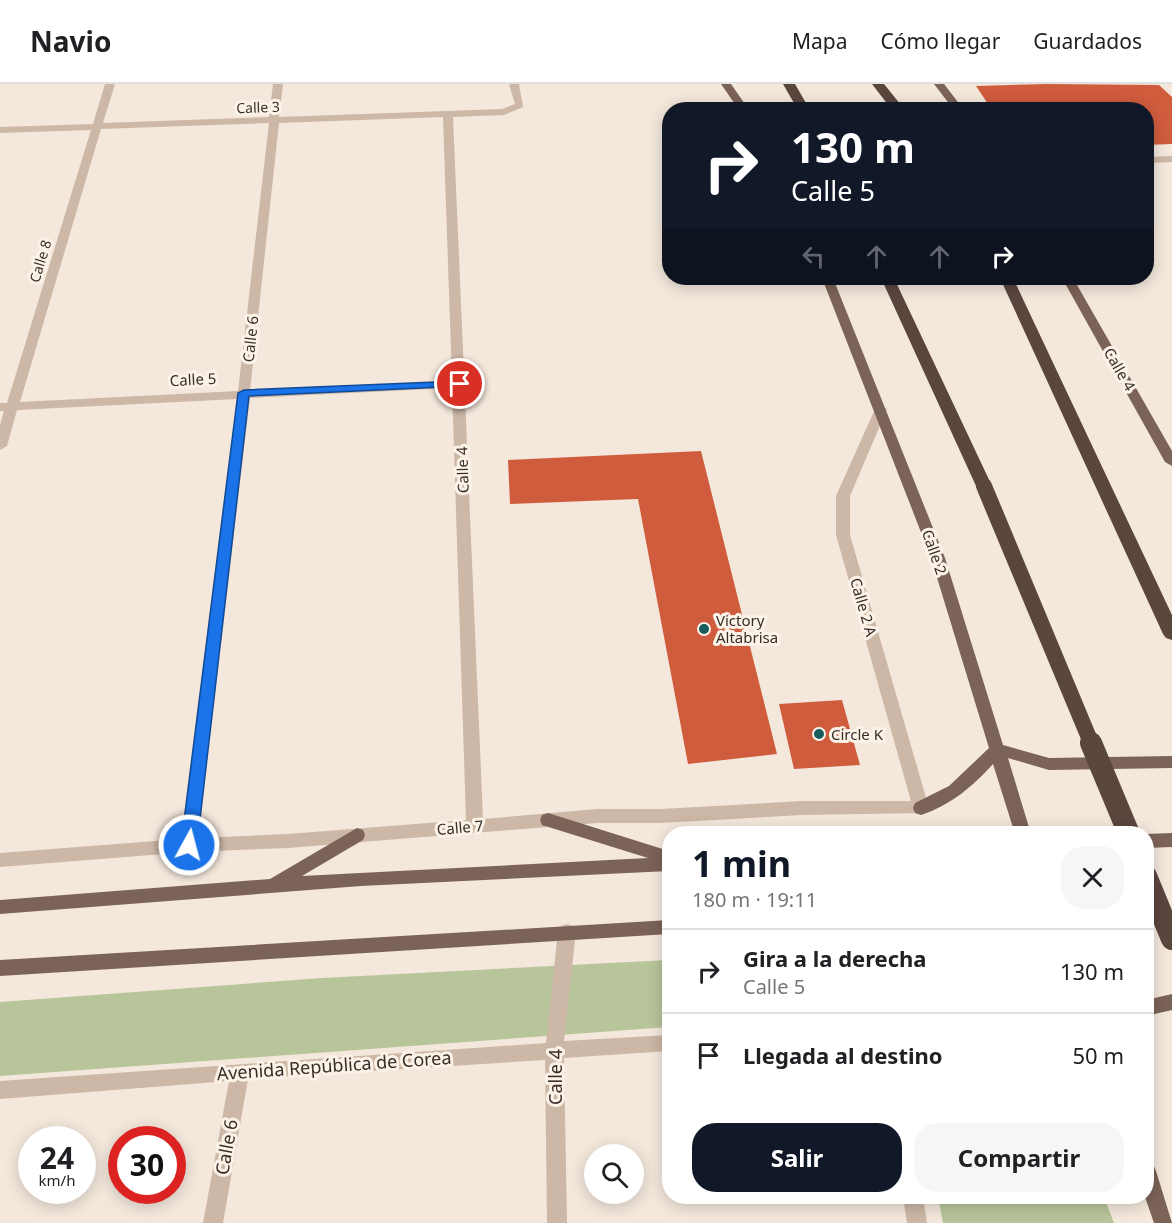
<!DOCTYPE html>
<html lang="es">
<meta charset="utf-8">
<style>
:root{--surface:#fff;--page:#f6f6f6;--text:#202124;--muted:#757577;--line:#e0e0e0;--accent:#111827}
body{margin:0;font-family:"Noto Sans",sans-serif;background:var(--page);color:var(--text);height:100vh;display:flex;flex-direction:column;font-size:22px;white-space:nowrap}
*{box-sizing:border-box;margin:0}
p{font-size:20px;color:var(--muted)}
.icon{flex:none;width:33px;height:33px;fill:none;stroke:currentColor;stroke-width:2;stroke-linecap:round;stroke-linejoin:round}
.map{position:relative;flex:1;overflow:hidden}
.side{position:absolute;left:662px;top:742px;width:492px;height:378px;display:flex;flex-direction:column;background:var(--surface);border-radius:24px;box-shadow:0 3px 15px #0003}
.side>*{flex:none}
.guide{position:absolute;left:662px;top:18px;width:492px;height:183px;border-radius:24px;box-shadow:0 3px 15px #0003;background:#111827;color:#fff;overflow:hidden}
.fabs{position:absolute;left:584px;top:1060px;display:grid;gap:12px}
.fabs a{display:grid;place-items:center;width:60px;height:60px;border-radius:50%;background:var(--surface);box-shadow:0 3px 15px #0003;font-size:30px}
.speed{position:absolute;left:18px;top:1042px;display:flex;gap:12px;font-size:30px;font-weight:700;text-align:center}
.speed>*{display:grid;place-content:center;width:78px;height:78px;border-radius:50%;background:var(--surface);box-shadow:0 3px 15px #0003;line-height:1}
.speed small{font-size:15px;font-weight:400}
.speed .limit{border:9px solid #d22;background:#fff;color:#111}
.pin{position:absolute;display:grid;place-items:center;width:51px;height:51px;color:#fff;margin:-26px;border:3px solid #fff;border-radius:50%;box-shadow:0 2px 6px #0007}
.me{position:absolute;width:66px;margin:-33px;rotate:7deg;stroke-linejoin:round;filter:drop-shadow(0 0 4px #0008)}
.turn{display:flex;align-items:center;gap:21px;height:126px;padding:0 30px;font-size:27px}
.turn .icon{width:78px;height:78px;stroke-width:2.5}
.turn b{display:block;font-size:42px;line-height:51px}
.lanes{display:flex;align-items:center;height:57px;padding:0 30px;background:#0003;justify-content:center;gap:30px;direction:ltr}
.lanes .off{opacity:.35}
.round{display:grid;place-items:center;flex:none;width:63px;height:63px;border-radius:24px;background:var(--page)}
.summary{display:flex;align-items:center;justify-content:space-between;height:102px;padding:0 30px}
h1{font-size:36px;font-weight:700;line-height:45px;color:var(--accent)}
.action{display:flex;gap:12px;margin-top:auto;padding:12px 30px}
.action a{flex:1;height:69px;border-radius:24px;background:var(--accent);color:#fff;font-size:24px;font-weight:700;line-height:69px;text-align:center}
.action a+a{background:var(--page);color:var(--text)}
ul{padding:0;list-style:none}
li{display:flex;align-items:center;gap:18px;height:84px;padding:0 30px;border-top:2px solid var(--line)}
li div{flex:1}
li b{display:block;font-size:22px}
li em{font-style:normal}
header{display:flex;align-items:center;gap:36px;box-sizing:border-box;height:84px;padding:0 30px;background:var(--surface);border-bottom:2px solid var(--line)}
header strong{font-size:28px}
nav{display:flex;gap:33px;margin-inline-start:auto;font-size:21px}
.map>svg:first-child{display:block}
.green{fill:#b8c59a}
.building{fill:#d05c3e}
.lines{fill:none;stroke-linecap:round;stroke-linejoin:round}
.minor{fill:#cdb7a6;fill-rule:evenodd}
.major{fill:#7c6357;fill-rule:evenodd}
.highway{fill:#5b463e;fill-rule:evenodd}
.highway-bridge-far1{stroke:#5b463e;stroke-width:16}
.highway-bridge{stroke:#5b463e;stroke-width:22}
.route{fill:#1a73e8;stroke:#114b97;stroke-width:1.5}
.poi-dot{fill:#195c5e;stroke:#fbf2e8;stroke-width:2}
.labels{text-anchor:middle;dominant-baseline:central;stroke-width:6;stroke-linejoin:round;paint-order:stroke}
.far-street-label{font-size:14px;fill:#392d28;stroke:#fbf2e8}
.street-label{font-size:15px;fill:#392d28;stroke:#fbf2e8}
.poi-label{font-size:15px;fill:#392d28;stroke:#fbf2e8;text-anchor:start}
.near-street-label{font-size:18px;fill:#392d28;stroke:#fbf2e8}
</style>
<header>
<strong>Navio</strong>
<nav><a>Mapa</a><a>Cómo llegar</a><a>Guardados</a></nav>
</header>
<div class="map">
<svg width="1172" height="1139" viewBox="0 0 1172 1139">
<rect width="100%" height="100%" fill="#f4e8dc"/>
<path class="green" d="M669 876V943L0 992V918L322 894Z
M938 1113H1104L1114 1139H943Z"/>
<path class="building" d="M1046 0 1159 1 1172 13V60L1146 61V26H992L976 2Z
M701 367 777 670 688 680 638 415 510 420 508 376Z
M842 616 860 681 794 685 779 620Z"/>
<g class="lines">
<path class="minor" d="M105 0H115L103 39 269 33 273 0H283L279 33 502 25 515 20 509 0H519L523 23 504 31 453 33 483 735 597 725H661L802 717H911L836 451V412L875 325 881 321 887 325 850 412V451L929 724 927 729 802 731 661 739H597L288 764 189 768 0 783V769L181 755 237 315 17 326 7 362 0 366V341L4 327H0V319H7L91 46 0 49V43L93 40ZM443 33 452 297 250 307 279 39ZM269 39 238 307 20 318 101 45ZM452 304 466 736 288 750 198 754 250 314Z
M1172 72V78L1146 79V73Z
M567 840 573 842 576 847 564 957 669 951V967L564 974 567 1139H547L545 976 248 995 223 1139H203L229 997 0 1015V997L546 959 558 847 561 842Z
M903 1113H923L927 1139H907Z"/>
<path class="major" d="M721 0H731L749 26H739Z
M934 0H944L964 26H954Z
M822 194H833L945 474 1003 661 1049 674 1172 672V684L1049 686 1008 674 1031 750H1015L993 680C972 703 951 721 921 731L915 729 913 724 915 719 949 702 989 664 931 474Z
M1062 194H1073L1172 367V382L1165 378Z
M548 729 669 767V787L361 802 0 830V816L270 795 357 744 363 746 365 751 363 756 302 792 648 774 542 741 540 736 542 731Z
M1172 749V763L1146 764V750Z
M669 836V850L0 892V876Z
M1172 910V926L1146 932V916Z
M1146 1077 1153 1080 1156 1087 1172 1139H1154L1145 1113Z"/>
<path class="highway" d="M783 0H795L810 26H798Z
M872 0H884L905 26H892Z
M881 194H894L992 402 990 406 984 407 976 402Z
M1000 194H1013L1172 531V556L1166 554 1163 550Z"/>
<path class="highway-bridge-far1" d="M984 402 1092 661"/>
<path class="highway-bridge" d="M1091 659 1129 750
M1146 792 1172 855"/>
</g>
<path class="route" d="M460 297 464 298V302L249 312 197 761 195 765H184L181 761 238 309 244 306Z"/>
<g class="poi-dot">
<circle cx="704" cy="545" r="6"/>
<circle cx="819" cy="650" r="6"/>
</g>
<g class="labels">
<g class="far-street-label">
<text transform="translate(258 23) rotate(-2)">Calle 3</text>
<text transform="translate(40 177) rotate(-73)">Calle 8</text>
</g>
<g class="street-label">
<text transform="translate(250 255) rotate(-84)">Calle 6</text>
<text transform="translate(1120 285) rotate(60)">Calle 4</text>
<text transform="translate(193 295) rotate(-3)">Calle 5</text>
<text transform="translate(462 386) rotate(-92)">Calle 4</text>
<text transform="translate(935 468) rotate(71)">Calle 2</text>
<text transform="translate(864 523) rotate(74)">Calle 2 A</text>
<text transform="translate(460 743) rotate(-5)">Calle 7</text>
</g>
<g class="poi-label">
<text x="716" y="536">Victory<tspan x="716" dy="17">Altabrisa</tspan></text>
<text x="831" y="650">Circle K</text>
</g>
<g class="near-street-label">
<text transform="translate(334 981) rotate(-4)">Avenida República de Corea</text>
<text transform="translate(555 993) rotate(-90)">Calle 4</text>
<text transform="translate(226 1063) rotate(-80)">Calle 6</text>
</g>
</g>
</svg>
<div class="fabs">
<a><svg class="icon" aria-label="search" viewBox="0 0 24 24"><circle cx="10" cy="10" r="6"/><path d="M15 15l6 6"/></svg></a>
</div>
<div class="speed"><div>24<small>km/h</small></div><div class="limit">30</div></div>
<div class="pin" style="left:460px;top:300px;background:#d93025"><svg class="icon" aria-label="arrive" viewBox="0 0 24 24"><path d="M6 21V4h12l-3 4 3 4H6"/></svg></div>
<svg class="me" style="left:189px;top:761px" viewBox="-20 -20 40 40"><circle r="17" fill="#1a73e8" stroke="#fff" stroke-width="3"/><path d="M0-11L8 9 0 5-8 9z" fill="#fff"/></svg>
<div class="guide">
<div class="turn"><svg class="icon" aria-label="right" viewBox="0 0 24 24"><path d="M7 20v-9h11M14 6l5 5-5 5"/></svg><div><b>130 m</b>Calle 5</div></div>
<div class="lanes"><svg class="icon off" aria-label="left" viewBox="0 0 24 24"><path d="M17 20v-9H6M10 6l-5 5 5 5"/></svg><svg class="icon off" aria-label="ahead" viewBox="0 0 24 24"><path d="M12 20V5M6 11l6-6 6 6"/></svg><svg class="icon off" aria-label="ahead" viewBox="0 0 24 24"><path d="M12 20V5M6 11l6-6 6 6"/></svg><svg class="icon" aria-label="right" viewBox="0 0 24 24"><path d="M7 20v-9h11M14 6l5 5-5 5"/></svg></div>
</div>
<section class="side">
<div class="summary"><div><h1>1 min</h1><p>180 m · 19:11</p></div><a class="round"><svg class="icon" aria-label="close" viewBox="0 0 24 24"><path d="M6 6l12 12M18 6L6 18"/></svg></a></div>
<ul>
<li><svg class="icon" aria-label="right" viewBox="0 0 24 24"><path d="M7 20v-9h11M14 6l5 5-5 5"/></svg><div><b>Gira a la derecha</b><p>Calle 5</p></div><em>130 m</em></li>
<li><svg class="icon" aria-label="arrive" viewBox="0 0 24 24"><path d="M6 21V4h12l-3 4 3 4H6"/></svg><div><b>Llegada al destino</b></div><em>50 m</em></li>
</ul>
<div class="action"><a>Salir</a><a>Compartir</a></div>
</section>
</div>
